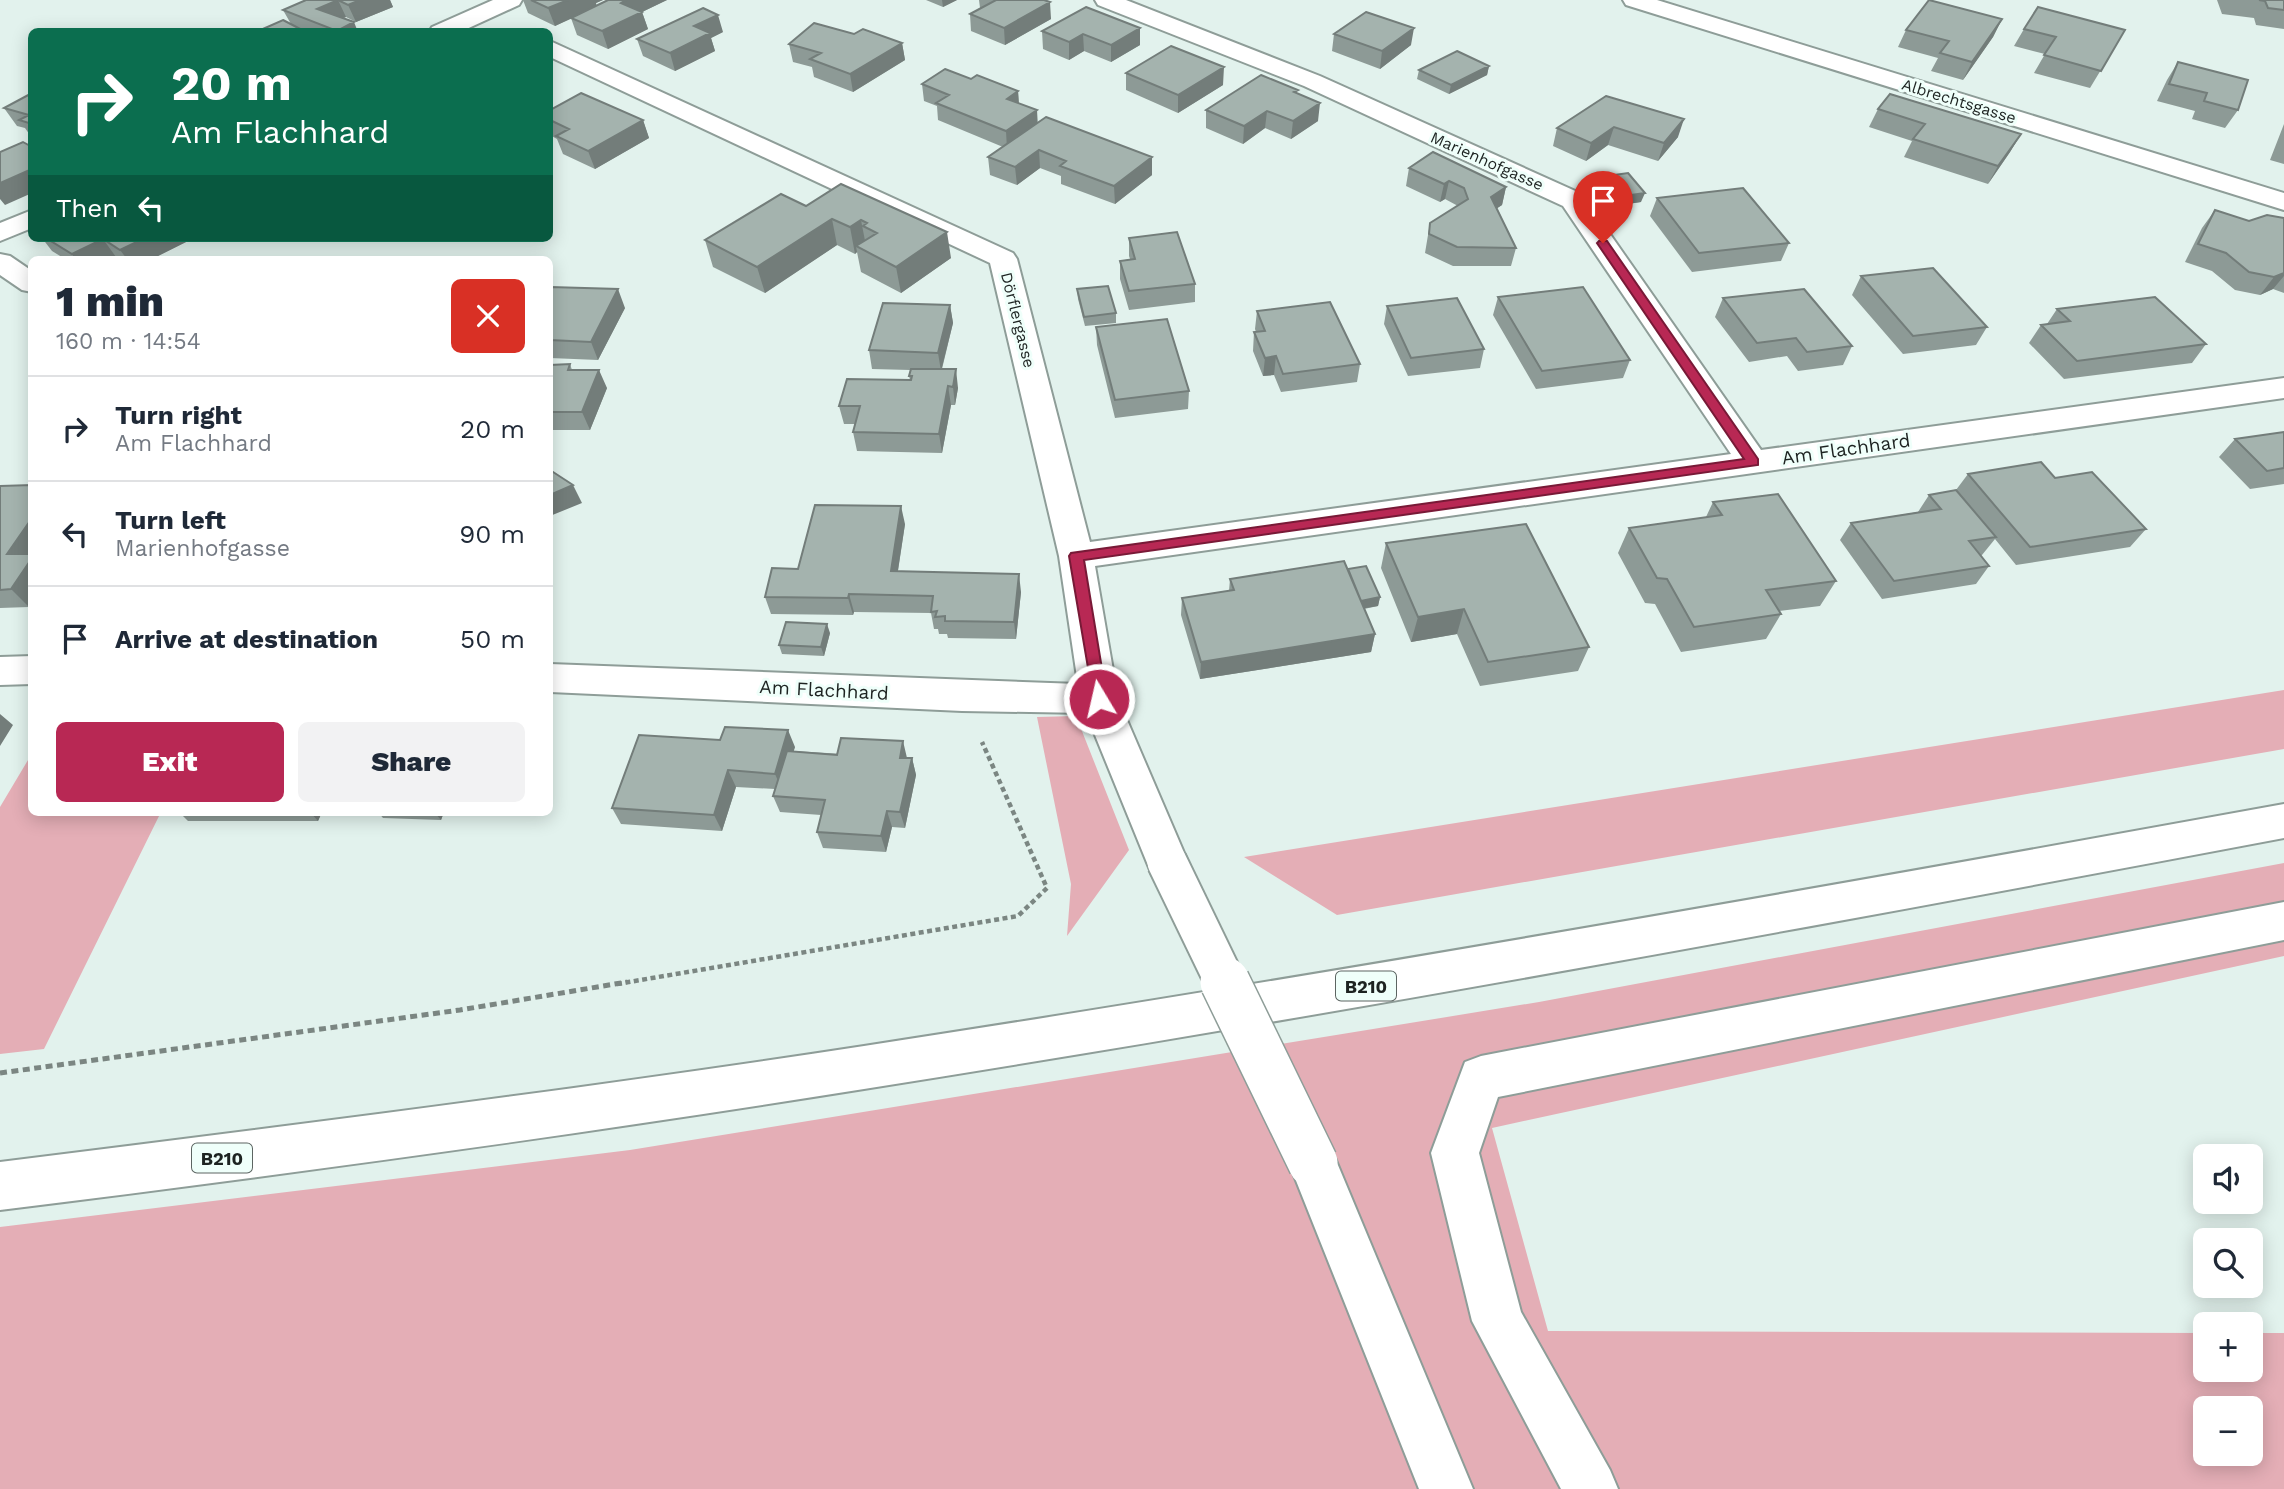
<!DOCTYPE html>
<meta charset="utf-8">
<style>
:root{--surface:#fff;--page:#f2f2f3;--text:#1f2937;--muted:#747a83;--line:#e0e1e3;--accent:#b82854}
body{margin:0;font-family:"Work Sans",sans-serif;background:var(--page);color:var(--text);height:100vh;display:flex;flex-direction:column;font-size:26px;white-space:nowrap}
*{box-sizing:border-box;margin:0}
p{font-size:23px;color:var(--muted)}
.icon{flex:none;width:38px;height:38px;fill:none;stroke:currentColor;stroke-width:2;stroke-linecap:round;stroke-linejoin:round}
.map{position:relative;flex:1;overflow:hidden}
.drawer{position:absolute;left:28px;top:256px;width:525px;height:560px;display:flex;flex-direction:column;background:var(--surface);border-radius:10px;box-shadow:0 4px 18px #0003}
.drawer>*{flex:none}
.guide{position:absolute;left:28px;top:28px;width:525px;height:214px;border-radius:10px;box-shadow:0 4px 18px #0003;background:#0b6e4f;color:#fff;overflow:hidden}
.controls{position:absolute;left:2193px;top:1144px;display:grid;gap:14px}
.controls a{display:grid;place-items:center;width:70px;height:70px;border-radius:10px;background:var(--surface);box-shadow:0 4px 18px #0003;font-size:35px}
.pin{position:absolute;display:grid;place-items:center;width:60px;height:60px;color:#fff;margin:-72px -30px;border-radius:50% 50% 50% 0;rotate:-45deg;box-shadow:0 0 7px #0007}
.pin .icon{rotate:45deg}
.me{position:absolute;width:77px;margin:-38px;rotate:351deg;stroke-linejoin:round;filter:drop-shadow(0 0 5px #0008)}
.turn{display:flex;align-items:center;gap:24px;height:147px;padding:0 28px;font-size:32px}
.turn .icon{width:91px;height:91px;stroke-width:2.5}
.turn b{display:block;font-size:49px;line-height:60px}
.then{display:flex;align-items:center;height:66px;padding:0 28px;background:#0003;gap:14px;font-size:26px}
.round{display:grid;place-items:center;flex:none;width:74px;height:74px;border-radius:10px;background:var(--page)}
.overview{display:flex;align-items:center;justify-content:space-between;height:119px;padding:0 28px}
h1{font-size:42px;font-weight:800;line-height:52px}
.primary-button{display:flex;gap:14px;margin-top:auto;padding:14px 28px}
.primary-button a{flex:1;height:80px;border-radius:10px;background:var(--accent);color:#fff;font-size:28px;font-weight:800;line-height:80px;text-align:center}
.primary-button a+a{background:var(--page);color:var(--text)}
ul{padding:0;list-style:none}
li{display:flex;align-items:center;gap:21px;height:105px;padding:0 28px;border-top:2px solid var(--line)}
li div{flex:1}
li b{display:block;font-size:26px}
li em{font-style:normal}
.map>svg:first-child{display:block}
.green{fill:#e4aeb6;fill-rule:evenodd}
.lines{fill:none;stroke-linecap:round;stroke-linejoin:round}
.minor-casing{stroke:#8e9d98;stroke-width:4}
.major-casing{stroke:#8e9d98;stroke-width:4}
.path-far1{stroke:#7b8682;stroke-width:4.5;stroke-dasharray:5 3.5;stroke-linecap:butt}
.path{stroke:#7b8682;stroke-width:5;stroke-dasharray:7 4.5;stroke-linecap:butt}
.minor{fill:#fff;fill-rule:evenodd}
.major{fill:#fff;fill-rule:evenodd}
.minor-bridge-far1-casing{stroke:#8e9d98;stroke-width:43;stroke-linecap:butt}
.minor-bridge-casing{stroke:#8e9d98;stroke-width:52;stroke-linecap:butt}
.minor-bridge-far1{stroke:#fff;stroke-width:39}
.minor-bridge{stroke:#fff;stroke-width:49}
.wall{fill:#8d9a96}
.shaded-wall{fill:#737d7a}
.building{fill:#a4b3ae;stroke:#737d7a;stroke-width:2}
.route{fill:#b82854;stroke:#781a37;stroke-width:2}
.labels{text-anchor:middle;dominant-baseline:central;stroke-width:6;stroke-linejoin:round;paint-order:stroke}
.far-street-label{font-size:16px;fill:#1d2321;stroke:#effffa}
.shield{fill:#effffa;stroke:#5c6562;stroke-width:2}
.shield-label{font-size:18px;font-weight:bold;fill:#1d2321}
.street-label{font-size:19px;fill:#1d2321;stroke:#effffa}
</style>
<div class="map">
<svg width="2284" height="1489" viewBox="0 0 2284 1489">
<rect width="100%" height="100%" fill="#e2f2ed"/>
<path class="green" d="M2284 690V749L1337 915 1244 857Z
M1076 716 1129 850 1067 936 1071 884 1037 717Z
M31 755 32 812H161L44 1049 0 1054V807Z
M2284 863V956L1492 1128 1548 1331 2205 1333V1370H2250L2251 1333H2284V1489H0V1227L630 1150 1539 1002ZM2205 1409H2250V1454H2205Z"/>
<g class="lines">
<g class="minor-casing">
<path id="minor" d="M493 0H522L519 5 460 32H429L432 27Z
M1095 0H1126L1320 76 1582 194 1761 450 2284 378V398L1095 566 1118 699 1188 862 1182 875 1167 880 1152 875 1086 713 962 711 550 692V664L1078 684 1059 556 990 263 550 57V41L1013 253 1017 259 1090 542 1731 454 1563 206 1304 86 1098 5Z
M1623 0H1657L2284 193V210L1626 5Z
M32 210V228L0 241V223Z
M0 254 10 256 32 271V292L22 290 0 275Z
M32 656V684L0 685V657Z
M2284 902V940L1498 1097 1479 1153 1521 1312 1610 1470 1618 1489H1561L1472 1321 1431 1153 1465 1062 1481 1056Z
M1313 1139 1330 1146 1473 1489H1419L1289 1163 1296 1146Z"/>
</g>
<g class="major-casing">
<path id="major" d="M2284 804V838C1812 927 1339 1014 864 1089 577 1135 289 1174 0 1210V1162C288 1126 576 1090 864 1046 1338 973 1811 890 2284 804Z"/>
</g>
<path class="path-far1" d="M617 984 1018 916 1047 888 982 742"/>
<path class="path" d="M0 1073 460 1010 627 982"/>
<use href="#minor" class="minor"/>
<use href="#major" class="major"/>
<g class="minor-bridge-far1-casing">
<path id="minor-bridge-far1" d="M1167 862 1226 984"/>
</g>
<g class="minor-bridge-casing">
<path id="minor-bridge" d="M1225 982 1313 1163"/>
</g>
<use href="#minor-bridge-far1" class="minor-bridge-far1"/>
<use href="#minor-bridge" class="minor-bridge"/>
</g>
<path class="wall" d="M306 0H390L393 7 356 22 346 17 343 18 358 32H256L291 24 283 10Z
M523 0H603L596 3V6L608 0H667L642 12 648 29 608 49 577 35 571 18 555 26 528 13Z
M926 0H957L943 7Z
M979 0H1044L1051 19 1005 45 971 31 970 14 980 8Z
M2217 0H2284V29L2256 25 2254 18 2222 14Z
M2002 19 1993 37 1963 80 1931 71 1938 58 1898 47 1906 30Z
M1140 28V45L1111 62 1084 51 1069 60 1043 49 1042 31Z
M2024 29 2125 30 2090 88 2034 73 2045 54 2014 46Z
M723 32 711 38 715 51 675 71 643 56 637 39Z
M854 34 902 43 905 60 853 92 814 77 812 67 793 62 789 44Z
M1334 34 1411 45 1380 69 1332 51Z
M2178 62 2238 110 2225 128 2192 119 2195 111 2157 101 2167 80Z
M1489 66 1487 75 1449 94 1417 79 1419 70Z
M1126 73 1223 85 1178 113 1126 90Z
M971 79 1018 91 1019 103 1037 123 1152 157V175L1115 204 1061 184V176L1040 168 1017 185 990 175 988 157 1003 147 938 120 937 106 924 101 922 84Z
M32 93V138L25 128 17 126 4 108Z
M1298 94 1318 121 1291 139 1265 128 1243 144 1206 128V110Z
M1606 96 1678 137 1658 161 1608 145 1586 161 1553 146 1557 128Z
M1878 109 2021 134 2010 152 1988 184 1904 157 1912 141 1869 127Z
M550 110 643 120 649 138 595 169 563 154 557 139 550 135Z
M2284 124V164L2270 160Z
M1409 168 1506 187 1502 205 1497 208 1516 248 1511 266H1453L1425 253 1430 223 1458 206 1445 199 1440 202 1406 186Z
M1600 177 1641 202 1614 206 1598 186Z
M841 184 951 258 901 293 861 272 857 252 855 254 837 245 765 293 713 267 705 240 806 206Z
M1657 198 1789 243 1781 261 1692 272 1650 216Z
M2215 210 2249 221 2284 218V293L2273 289 2260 295 2235 290 2212 271 2185 262 2202 228Z
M42 238H188L190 240 152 259H119L116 257 112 259H65L52 251Z
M1129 238 1195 284V302L1129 310 1120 279V261L1130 259 1129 256Z
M1861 276 1987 327 1976 345 1903 354 1852 295Z
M550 287 625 308 598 360 550 358Z
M1077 289 1116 313V323L1085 326 1078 299Z
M1498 297 1630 360 1623 378 1536 389 1493 315Z
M1723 298 1852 346 1843 365 1798 371 1787 356 1749 362 1715 317Z
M950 305 953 323 942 369 958 388 955 405H951L942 453 857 451 853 432 855 424H844L839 406 910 380 909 376 910 370 872 369 869 350Z
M1387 306 1484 349 1480 368 1408 376 1384 324Z
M2057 309 2206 344 2192 363 2064 379 2029 343 2041 325 2047 324Z
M1257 311 1360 364 1357 382 1281 392 1274 375 1263 376 1253 351 1254 332H1256L1255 329Z
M1096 327 1189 391 1188 409 1115 418 1097 345Z
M570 364 572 370 607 388 590 430H550V432V365Z
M2284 432V484L2250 489 2219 457 2235 439Z
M1968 474 2055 478 2146 529 2130 547 2016 565 1995 539 1982 555 1981 556 1989 566 1976 584 1882 599 1840 540 1851 523 1918 512 1929 495 1956 490Z
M0 486 29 607 0 608Z
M1713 502 1836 581 1820 606 1779 611 1781 614 1766 639 1681 652 1655 604 1645 603 1618 553 1629 528 1706 517Z
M905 524 898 571 1021 592 1016 639 948 638 947 634H939L938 629H934L931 613 854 612 853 615 771 614 765 597 798 569Z
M1386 543 1589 647 1578 671 1480 686 1457 634 1411 642 1381 568Z
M1348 569 1380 597 1378 606 1364 609 1375 634 1371 652 1200 679 1181 615 1182 598 1229 591 1230 579Z
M830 633 824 656 782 654 779 645Z
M795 747 793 751 912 758 916 775 905 828 892 827 886 852 823 848 817 832 821 815 780 812 773 796 775 789 736 787 722 831 621 824 612 808Z
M179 812H322L318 821H188Z
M378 812H444L441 820 383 818Z"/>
<path class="shaded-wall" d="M338 0 346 17 325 26 317 9Z
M360 0H390L393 7 356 22 348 5Z
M568 0H603L596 3 597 7 555 26 548 8Z
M626 0H667L642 12 648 29 608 49 602 31 621 3Z
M942 0H957L943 7Z
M1050 2 1051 19 1005 45 1004 28Z
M718 15 723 32 711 38 715 51 675 71 670 53 694 26Z
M2002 19 1993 37 1963 80 1972 62Z
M354 22 358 32H337Z
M1140 28V45L1111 62V45Z
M1414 28 1411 45 1380 69 1382 51Z
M1083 34 1084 51 1069 60V42Z
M902 43 905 60 853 92 850 74Z
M1489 66 1487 75 1449 94 1451 85Z
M1224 67 1223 85 1178 113V95Z
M1018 91 1019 109 1007 99Z
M1320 103 1318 121 1291 139 1293 121Z
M1037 110 1038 128 1007 149 1006 131Z
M1267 111 1265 128 1243 144 1244 126Z
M1684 119 1678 137 1658 161 1664 143Z
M643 120 649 138 595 169 588 151Z
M1614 127 1608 145 1586 161 1591 143Z
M2021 134 2010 152 1988 184 1998 166Z
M1039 150 1040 168 1017 185 1015 167Z
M1152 157V175L1115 204 1114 186Z
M32 169V193L5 205 0 199V183Z
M1449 181 1445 199 1440 202 1444 184Z
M1506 187 1502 205 1487 215 1491 197Z
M1645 193 1641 202 1614 206 1617 197Z
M832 219 837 245 765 293 757 267Z
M861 220 866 246H856L857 252 855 254 850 227Z
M947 232 951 258 901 293 896 267Z
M145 238H188L190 240 152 259H127L120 250Z
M103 239 116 257 112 259H75L72 254Z
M2284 273V276L2273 289 2260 295 2274 277Z
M618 289 625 308 598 360 591 342Z
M950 305 953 323 941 371 938 353Z
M1276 356 1274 375 1263 376 1265 358Z
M956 369 958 388 955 405 953 387Z
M599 370 607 388 590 430 582 412Z
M948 386 951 405 942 453 939 434Z
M573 485 582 503 550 516V495Z
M901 506 905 524 895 589 891 571Z
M32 518V603L29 607 11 589 7 554Z
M1019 574 1021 592 1016 639 1014 622Z
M849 594 854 612 853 615 848 598Z
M1380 597 1378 606 1354 610 1356 601Z
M1464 609 1457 634 1411 642 1418 617Z
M827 624 830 633 824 656 821 647Z
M1375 634 1371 652 1200 679 1201 662Z
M0 714 13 725 0 746Z
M788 730 795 747 782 790 775 774Z
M550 738 553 743 550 751Z
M903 741 907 758H900Z
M912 758 916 775 905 828 900 812Z
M728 770 736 787 722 831 714 815Z
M887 811 892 827 886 852 881 836Z
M310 812H322L318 821Z
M434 812H444L441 820Z"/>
<path class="building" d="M306 0H338L317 9 354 22 337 31 283 10Z
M338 0H360L348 5Z
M531 0H568L548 8Z
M608 0H626L621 3 642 12 602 31 571 18Z
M996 0H1044L1050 2 1004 28 970 14Z
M1929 0 2002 19 1972 62 1940 53 1949 41 1906 30Z
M2259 0H2284V10L2268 8 2265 1Z
M1086 7 1140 28 1111 45 1083 34 1069 42 1042 31Z
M2038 7 2125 30 2101 71 2044 55 2056 37 2024 29Z
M703 8 718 15 694 26 710 33 670 53 637 39Z
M1366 12 1414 28 1382 51 1334 34Z
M283 20 306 32H256Z
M814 23 854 34 863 29 902 43 850 74 810 59 821 53 789 44Z
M1171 46 1224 67 1178 95 1126 73Z
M1457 51 1489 66 1451 85 1419 70Z
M2178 62 2248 80 2238 110 2204 101 2207 93 2169 84Z
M945 69 971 79 977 75 1018 91 1007 99 1037 110 1006 131 936 103 949 95 922 84Z
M1261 75 1298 90 1294 92 1320 103 1293 121 1267 111 1244 126 1206 110Z
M32 93V124L19 120 29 115 4 108Z
M581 93 643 120 588 151 556 136 569 129 550 120V110Z
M1890 94 2021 134 1998 166 1913 139 1925 124 1878 109Z
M1606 96 1684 119 1664 143 1614 127 1591 143 1557 128Z
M1046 117 1152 157 1114 186 1060 166 1066 161 1039 150 1015 167 988 157Z
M23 142 32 147V169L0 183V152Z
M1433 152 1506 187 1491 197 1516 248 1457 247 1429 234 1430 223 1468 199 1464 188 1449 181 1444 184 1409 168Z
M1628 173 1645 193 1617 197 1600 177Z
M841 184 947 232 896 267 856 246 877 233 863 226 867 223 861 220 850 227 832 219 757 267 705 240 781 194 806 206Z
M1743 188 1789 243 1699 253 1657 198Z
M2215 210 2249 221 2267 215 2284 218V273L2274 277 2249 272 2226 253 2198 244Z
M1177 232 1195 284 1129 291 1120 261 1135 259 1129 238Z
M46 238H145L120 250 103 239 72 254Z
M1933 268 1987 327 1913 336 1861 276Z
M1108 286 1116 313 1084 317 1077 289Z
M550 287 618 289 591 342 550 340Z
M1583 287 1630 360 1542 371 1498 297Z
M1804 289 1852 346 1807 352 1796 338 1757 343 1723 298Z
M2155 297 2206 344 2077 361 2041 325 2070 321 2057 309Z
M1457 298 1484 349 1411 358 1387 306Z
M1330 302 1360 364 1283 374 1276 356 1265 358 1254 332 1265 331 1257 311Z
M883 303 950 305 938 353 869 350Z
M1167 319 1189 391 1115 400 1096 327Z
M570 364 568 370H599L582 412H550V365Z
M911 369H956L953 387 948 386 939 434 853 432 860 406H839L847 379 911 380 912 376H909Z
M2284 432V468L2267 471 2235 439Z
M2041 462 2055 478 2092 472 2146 529 2030 547 1968 474Z
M550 470 573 485 550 495Z
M32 485V518L7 554H32V558L11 589 0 590V486Z
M1956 490 1996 537 1969 541 1989 566 1894 581 1851 523 1941 509 1929 495Z
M1778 494 1836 581 1766 590 1781 614 1694 627 1667 579 1657 578 1629 528 1722 515 1713 502Z
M815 505 901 506 891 571 1019 574 1014 622 945 621V616L935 617 937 611 931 612 933 596 849 594 848 598 765 597 772 568 798 569Z
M1526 524 1589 647 1488 662 1464 609 1418 617 1386 543Z
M1344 561 1375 634 1201 662 1182 598 1234 590 1230 579Z
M1366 566 1380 597 1361 601 1348 569Z
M786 622 827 624 821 647 779 645Z
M725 727 788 730 775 774 728 770 714 815 612 808 639 735 720 740Z
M841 738 903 741 900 758H912L900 812 887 811 881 836 817 832 825 800 773 796 787 751 837 755Z"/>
<path class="route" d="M1599 241H1607L1758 459V465L1084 560 1107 699 1099 705 1094 703 1069 556 1071 553 1744 459 1597 243Z"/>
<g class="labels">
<g class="far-street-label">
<text transform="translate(1959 101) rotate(17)">Albrechtsgasse</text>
<text transform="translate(1487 161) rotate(24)">Marienhofgasse</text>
<text transform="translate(1018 320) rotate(76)">Dörflergasse</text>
</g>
<g class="shield">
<rect x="1336" y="971.5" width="60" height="29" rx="5"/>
<rect x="192" y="1143.5" width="60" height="29" rx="5"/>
</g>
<g class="shield-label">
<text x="1366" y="986">B210</text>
<text x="222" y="1158">B210</text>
</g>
<g class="street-label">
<text transform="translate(1846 449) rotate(-8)">Am Flachhard</text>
<text transform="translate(824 690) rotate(3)">Am Flachhard</text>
</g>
</g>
</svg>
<div class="controls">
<a><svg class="icon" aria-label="sound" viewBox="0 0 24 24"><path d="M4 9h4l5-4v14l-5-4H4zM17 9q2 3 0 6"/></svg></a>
<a><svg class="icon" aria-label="search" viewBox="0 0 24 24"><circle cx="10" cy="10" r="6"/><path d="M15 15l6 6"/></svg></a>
<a>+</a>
<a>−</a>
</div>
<div class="pin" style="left:1603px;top:243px;background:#d93025"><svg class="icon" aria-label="arrive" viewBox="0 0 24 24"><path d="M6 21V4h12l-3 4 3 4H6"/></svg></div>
<svg class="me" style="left:1099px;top:699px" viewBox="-20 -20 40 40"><circle r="17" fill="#b82854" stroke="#fff" stroke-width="3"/><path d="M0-11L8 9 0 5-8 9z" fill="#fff"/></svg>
<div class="guide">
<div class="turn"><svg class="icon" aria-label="right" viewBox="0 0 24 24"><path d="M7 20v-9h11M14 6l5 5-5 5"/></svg><div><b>20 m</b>Am Flachhard</div></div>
<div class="then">Then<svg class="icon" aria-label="left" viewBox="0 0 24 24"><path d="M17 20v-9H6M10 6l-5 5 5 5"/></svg></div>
</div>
<section class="drawer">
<div class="overview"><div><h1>1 min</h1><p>160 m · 14:54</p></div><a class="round" style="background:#d93025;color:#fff"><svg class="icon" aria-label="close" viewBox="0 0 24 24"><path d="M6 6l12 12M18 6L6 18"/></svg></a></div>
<ul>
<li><svg class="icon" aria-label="right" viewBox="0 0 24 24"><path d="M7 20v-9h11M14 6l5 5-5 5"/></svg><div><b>Turn right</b><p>Am Flachhard</p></div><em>20 m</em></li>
<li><svg class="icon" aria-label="left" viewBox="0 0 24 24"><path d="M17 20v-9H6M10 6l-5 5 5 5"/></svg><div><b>Turn left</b><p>Marienhofgasse</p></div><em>90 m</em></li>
<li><svg class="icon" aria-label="arrive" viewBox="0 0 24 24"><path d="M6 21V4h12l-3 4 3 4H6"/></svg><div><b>Arrive at destination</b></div><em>50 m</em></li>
</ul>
<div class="primary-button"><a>Exit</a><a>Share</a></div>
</section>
</div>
